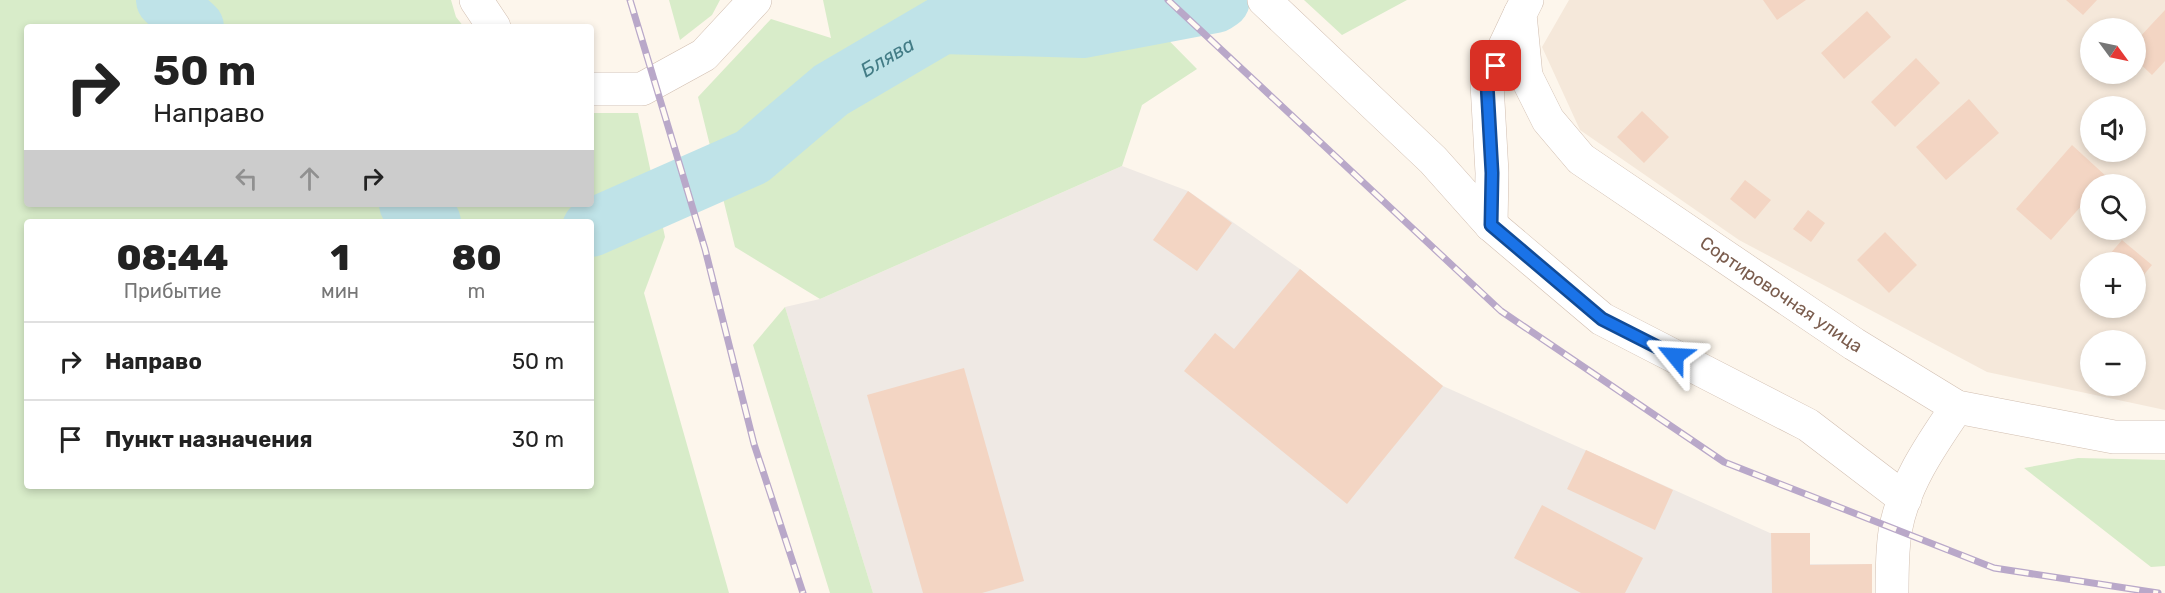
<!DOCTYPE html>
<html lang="ru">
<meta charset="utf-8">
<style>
:root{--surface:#fff;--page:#f2f2f2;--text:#222;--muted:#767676;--line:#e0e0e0}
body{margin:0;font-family:Rubik,sans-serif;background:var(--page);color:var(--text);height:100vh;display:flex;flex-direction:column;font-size:22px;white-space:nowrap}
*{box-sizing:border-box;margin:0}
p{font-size:20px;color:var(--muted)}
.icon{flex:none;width:33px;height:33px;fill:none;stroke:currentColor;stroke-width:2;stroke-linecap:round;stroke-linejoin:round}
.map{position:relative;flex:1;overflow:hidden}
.details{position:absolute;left:24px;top:219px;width:570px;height:270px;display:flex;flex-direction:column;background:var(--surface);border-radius:6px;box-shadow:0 3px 9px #0003}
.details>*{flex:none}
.top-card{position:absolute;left:24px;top:24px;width:570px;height:183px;border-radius:6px;box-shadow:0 3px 9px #0003;background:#fff;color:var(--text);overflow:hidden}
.needle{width:39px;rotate:123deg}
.fabs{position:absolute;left:2080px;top:18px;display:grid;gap:12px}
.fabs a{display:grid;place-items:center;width:66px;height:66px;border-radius:50%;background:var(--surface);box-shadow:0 3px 9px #0003;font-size:30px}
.pin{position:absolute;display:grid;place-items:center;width:51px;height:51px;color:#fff;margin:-26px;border-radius:12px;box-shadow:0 3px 9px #0006}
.me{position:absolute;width:66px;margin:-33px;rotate:297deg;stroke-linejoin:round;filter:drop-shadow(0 0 4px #0008)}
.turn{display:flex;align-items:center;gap:21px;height:126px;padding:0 30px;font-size:27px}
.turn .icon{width:78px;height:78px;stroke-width:2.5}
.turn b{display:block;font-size:42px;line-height:51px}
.lanes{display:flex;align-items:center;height:57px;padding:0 30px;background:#0003;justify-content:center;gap:30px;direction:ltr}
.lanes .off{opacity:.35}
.eta{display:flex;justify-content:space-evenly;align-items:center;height:102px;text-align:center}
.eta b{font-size:36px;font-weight:800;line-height:42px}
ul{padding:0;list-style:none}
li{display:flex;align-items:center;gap:18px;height:78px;padding:0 30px;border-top:2px solid var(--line)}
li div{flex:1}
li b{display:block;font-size:22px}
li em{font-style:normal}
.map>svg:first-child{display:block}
.residential{fill:#f5e8da;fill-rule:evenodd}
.industrial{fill:#efe9e4}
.green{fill:#d8ecc9;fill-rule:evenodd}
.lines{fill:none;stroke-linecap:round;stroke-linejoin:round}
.river{stroke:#bfe3e8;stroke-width:58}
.building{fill:#f3d5c3}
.minor-casing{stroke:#d1beb0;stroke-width:34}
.minor{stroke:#fff;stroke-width:33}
.rail-casing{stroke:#b9a8c9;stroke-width:7}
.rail{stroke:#fffaf3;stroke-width:4.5;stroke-dasharray:14;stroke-linecap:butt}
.route-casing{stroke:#114b97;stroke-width:15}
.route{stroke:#1a73e8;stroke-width:10}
.labels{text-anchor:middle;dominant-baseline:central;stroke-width:4.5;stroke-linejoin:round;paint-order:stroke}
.street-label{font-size:18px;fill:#7a5c4d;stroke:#fffaf3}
.water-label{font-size:20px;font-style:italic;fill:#437c86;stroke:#fffaf3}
</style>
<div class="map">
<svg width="2165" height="593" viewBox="0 0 2165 593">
<rect width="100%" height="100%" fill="#fdf6ec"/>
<path class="residential" d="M1569 0H2165V410L1987 372 1739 240 1580 130 1542 47ZM2091 28H2136V74H2091ZM2091 106H2136V152H2091ZM2091 184H2136V230H2091ZM2091 262H2136V308H2091ZM2091 340H2136V386H2091Z"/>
<path class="industrial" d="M1122 166 1188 191 1300 269 1443 386 1770 533H1810V564H1872V593H873L785 307 820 299Z"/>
<path class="green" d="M0 0H451L456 17 464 27H27V204H591V113H638L665 237 644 293 729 593H0ZM27 222H591V486H27Z
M669 0H720L712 15 680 40Z
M823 0H1129L1197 69 1142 105 1122 166 820 299 735 247 698 97 771 19 831 38Z
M1304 0H1407L1342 35Z
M785 307 873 593H830L753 345Z
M2078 458 2165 460V566L2151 567 2024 468Z"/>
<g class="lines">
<g class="river">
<path d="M165 0 195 27"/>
<path d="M408 204 432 222"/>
<path id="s1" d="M591 228 752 157 831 90 942 25 1083 29 1215 4 1221 0"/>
</g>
</g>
<path class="building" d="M1763 0H1806L1777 20Z
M2066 0H2097L2083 15Z
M2165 10V61L2152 75 2136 60V41Z
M1867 11 1891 37 1844 79 1821 53Z
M1916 58 1940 83 1895 127 1871 102Z
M1969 99 1999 133 1946 180 1916 147Z
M1642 111 1669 137 1644 163 1617 137Z
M2072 145 2107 177 2101 184H2091V195L2051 240 2016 209Z
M1745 180 1771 200 1755 219 1730 199Z
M1188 191 1232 223 1197 271 1153 240Z
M1808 210 1825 223 1811 242 1793 229Z
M1885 232 1917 265 1889 293 1857 260Z
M2122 240 2152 265 2136 284V262H2103Z
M1300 269 1443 386 1347 504 1184 371 1215 333 1234 349Z
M2091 277V294L2083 287Z
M964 368 1024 581 982 593H923L867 395Z
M1586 450 1673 490 1655 530 1567 489Z
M1542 505 1643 558 1625 593H1581L1514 558Z
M1771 533H1810V565L1872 564V593H1772Z"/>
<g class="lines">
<g class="minor-casing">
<g id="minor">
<path d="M476 0 494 27"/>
<path d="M1264 0 1433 160 1491 225 1602 319 1808 425 1905 499"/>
<path id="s2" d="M1527 0 1520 14 1526 76 1548 120 1581 159 1854 344 1957 407 2114 437H2165"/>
<path d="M591 89H642L704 55 755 0"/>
<path d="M1491 225 1492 173 1487 84 1520 14"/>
<path d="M1892 593C1892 573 1892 552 1895 532 1903 485 1931 445 1957 407"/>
</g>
</g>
<use href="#minor" class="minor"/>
<g class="rail-casing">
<path id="rail" d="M630 0 705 249 754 444 803 593
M1168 0 1501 311 1724 462 1994 568 2158 593"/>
</g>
<use href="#rail" class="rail"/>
</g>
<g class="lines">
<g class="route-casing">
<path id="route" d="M1496 66 1487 84 1492 173 1491 225 1602 319 1675 356"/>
</g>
<use href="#route" class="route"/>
</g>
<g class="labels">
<g class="street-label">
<text stroke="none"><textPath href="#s2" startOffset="420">Сортировочная улица</textPath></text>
</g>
<g class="water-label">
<text stroke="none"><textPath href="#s1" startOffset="345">Блява</textPath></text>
</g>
</g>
</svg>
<div class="fabs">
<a><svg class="needle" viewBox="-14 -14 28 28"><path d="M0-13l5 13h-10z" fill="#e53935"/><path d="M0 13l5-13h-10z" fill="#767676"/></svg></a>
<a><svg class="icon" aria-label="sound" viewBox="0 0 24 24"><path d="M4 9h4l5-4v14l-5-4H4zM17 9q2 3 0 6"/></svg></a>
<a><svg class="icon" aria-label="search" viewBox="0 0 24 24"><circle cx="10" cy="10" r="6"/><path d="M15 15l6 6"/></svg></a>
<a>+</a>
<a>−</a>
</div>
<div class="pin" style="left:1496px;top:66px;background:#d93025"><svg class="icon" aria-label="arrive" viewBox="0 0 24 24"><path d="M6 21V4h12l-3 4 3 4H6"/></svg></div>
<svg class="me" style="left:1675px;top:356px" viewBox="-20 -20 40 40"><path d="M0-17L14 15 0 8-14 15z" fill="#1a73e8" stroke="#fff" stroke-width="4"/></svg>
<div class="top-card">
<div class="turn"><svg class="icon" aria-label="right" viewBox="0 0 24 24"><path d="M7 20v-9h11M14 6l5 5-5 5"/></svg><div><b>50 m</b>Направо</div></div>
<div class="lanes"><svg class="icon off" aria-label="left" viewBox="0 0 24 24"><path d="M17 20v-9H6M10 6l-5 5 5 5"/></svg><svg class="icon off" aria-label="ahead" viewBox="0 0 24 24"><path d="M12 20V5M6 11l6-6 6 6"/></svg><svg class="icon" aria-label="right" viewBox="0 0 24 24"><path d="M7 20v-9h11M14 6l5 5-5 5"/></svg></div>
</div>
<section class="details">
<div class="eta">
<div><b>08:44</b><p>Прибытие</p></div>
<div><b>1</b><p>мин</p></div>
<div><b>80</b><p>m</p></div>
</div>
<ul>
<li><svg class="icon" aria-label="right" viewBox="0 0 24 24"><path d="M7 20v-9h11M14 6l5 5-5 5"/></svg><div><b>Направо</b></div><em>50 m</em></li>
<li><svg class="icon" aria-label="arrive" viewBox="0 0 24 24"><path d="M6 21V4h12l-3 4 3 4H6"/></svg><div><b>Пункт назначения</b></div><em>30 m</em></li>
</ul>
</section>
</div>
